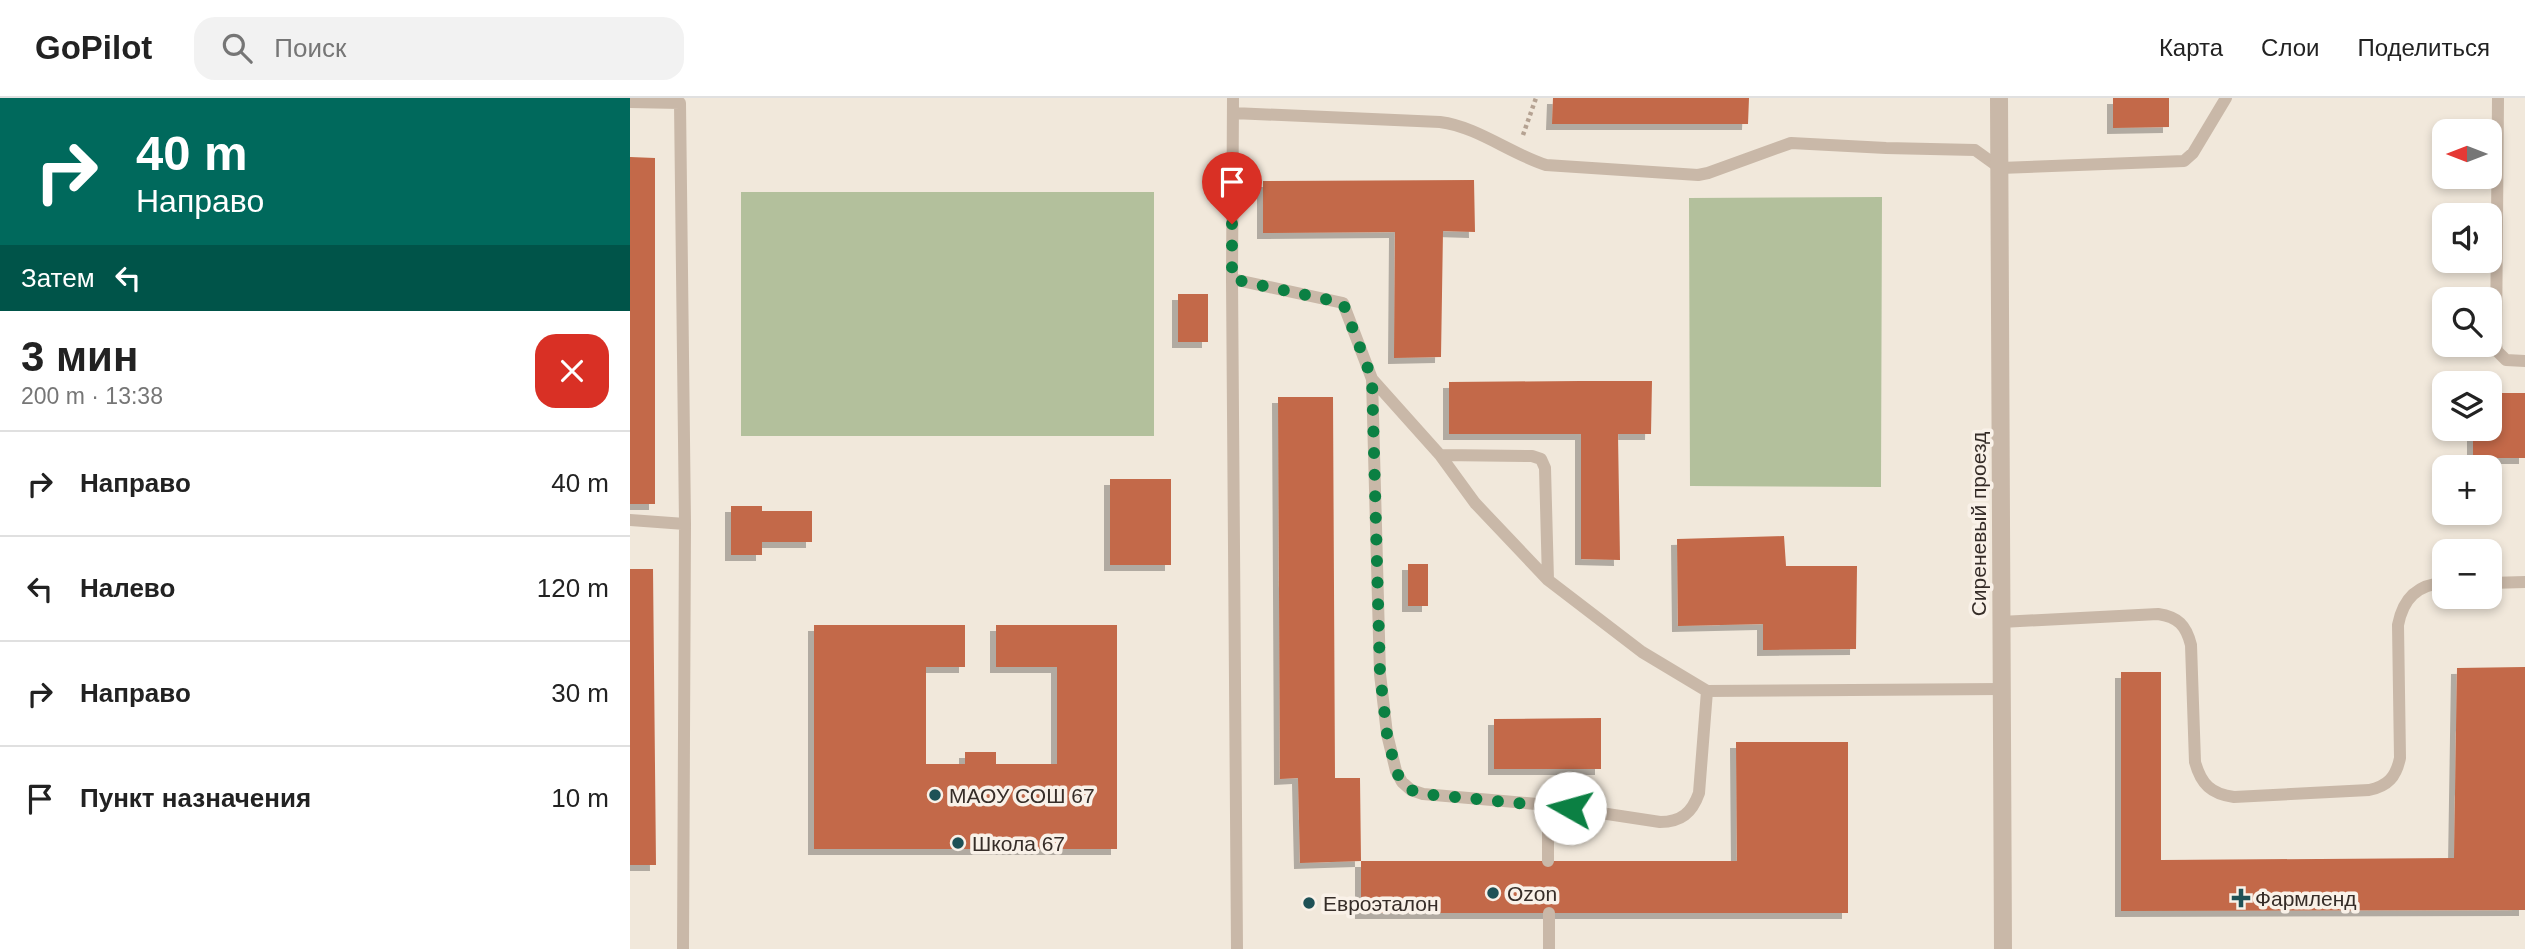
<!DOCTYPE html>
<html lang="ru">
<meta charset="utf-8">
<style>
:root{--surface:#fff;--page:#f2f2f2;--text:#222;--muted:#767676;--line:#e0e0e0}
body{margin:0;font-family:Arial,sans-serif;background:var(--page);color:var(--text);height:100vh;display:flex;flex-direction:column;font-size:26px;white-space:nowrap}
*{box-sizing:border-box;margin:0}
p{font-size:23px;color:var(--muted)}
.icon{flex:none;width:38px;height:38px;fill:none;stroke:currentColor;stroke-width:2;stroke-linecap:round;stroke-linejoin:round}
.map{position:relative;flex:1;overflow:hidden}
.side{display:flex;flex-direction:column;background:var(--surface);width:630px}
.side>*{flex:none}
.banner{background:#00695c;color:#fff;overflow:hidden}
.needle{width:46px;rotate:270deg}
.tools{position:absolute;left:1802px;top:21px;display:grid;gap:14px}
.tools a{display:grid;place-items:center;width:70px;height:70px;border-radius:14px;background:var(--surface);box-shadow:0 4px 10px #0003;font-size:35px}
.pin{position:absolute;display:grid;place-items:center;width:60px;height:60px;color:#fff;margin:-72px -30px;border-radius:50% 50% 50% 0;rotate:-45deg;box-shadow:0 0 7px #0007}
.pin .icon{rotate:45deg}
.me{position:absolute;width:77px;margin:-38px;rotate:277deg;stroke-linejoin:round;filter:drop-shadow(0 0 5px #0008)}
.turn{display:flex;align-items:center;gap:24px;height:147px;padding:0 21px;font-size:32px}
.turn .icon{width:91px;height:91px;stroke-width:2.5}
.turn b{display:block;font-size:49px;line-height:60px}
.then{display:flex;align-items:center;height:66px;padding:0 21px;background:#0003;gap:14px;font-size:26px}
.round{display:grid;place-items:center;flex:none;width:74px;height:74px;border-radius:21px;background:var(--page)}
.overview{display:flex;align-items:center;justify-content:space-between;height:119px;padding:0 21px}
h1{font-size:42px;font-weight:700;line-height:52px}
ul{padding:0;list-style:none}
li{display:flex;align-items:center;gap:21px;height:105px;padding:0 21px;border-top:2px solid var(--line)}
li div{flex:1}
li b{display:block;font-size:26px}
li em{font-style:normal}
header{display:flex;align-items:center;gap:42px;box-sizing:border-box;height:98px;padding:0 35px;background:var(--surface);border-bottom:2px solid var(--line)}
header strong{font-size:33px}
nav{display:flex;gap:38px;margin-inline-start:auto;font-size:24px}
.search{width:490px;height:63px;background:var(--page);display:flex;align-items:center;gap:18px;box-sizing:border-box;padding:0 24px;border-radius:21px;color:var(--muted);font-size:26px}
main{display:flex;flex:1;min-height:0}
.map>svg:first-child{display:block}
.green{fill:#b3c09c}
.building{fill:#c36948;filter:url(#shadow)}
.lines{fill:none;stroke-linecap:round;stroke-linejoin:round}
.path{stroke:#b5a292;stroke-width:4.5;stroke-dasharray:3.5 3.5;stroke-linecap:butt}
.service{stroke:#c9b8a8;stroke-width:12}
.tertiary{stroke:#c9b8a8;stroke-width:18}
.route{stroke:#0b8043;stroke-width:12;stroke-dasharray:0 21.6}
.poi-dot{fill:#1e5156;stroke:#f9f1e8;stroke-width:2.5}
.labels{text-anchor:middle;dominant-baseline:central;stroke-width:7;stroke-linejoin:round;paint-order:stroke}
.street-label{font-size:21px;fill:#362d28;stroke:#f9f1e8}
.poi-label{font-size:21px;fill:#362d28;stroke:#f9f1e8;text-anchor:start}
</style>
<header>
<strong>GoPilot</strong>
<div class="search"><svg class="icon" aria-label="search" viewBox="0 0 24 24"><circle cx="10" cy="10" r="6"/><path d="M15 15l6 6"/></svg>Поиск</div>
<nav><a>Карта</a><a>Слои</a><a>Поделиться</a></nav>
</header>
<main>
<section class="side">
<div class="banner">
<div class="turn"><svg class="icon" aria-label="right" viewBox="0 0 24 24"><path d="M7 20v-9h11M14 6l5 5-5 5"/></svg><div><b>40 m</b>Направо</div></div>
<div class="then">Затем<svg class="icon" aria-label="left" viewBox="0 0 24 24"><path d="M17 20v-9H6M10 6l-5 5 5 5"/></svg></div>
</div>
<div class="overview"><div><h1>3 мин</h1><p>200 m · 13:38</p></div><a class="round" style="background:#d93025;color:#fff"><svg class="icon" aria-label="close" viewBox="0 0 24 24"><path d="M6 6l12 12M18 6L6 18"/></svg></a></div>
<ul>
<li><svg class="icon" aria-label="right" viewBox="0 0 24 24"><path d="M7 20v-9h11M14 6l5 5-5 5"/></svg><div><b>Направо</b></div><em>40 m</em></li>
<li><svg class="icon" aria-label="left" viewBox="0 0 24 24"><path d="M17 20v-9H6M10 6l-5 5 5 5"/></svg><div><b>Налево</b></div><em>120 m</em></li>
<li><svg class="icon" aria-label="right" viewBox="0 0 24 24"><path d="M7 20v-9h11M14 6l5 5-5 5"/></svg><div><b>Направо</b></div><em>30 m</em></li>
<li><svg class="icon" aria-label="arrive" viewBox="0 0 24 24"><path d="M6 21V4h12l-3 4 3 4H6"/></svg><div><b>Пункт назначения</b></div><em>10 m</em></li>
</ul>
</section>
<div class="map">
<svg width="1895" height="851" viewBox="0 0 1895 851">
<defs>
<filter id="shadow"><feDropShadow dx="-6" dy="6" stdDeviation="0" flood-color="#0004"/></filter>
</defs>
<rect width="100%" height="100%" fill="#f1e8db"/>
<path class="green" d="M111 94H524V338H111Z
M1252 99 1251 389 1060 388 1059 100Z"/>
<path class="building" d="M923 0H1119L1118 26H922Z
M1483 0H1539V29L1483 30Z
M0 59 25 60V406H0Z
M844 82 845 134 813 133 811 259 764 260 765 134 633 135V83Z
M548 196H578V244H548Z
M951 283H1022L1021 336H988L990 462 951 461V336H819V284Z
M1860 295H1895V360H1843V331H1860Z
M648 299H703L705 680H730L731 763 670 765 668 680 650 681Z
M480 381H541V467H480Z
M101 408H132V413H182V444H132V457H101Z
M1154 438 1156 468H1227L1226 551 1133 552V526L1048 528 1047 441Z
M778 466H798V508H778Z
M0 471H23L26 767H0Z
M184 527H335V569H296V666H335V654H366V666H427V569H366V527H487V751H184Z
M1895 569V812L1491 813V574H1531V762L1824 760 1827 570Z
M971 620V671H864V621Z
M1106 644H1218V815H731V763H1107Z"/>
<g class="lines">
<path class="path" d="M893 37 906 0"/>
<path class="service" d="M603 0 602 181 713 205 742 281 750 576 757 636 766 673 772 684 781 692 793 696 918 707V763
M1868 0 1866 246 1867 253 1876 262 1895 263
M0 4 50 5 55 426 53 851
M603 15 810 24C848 29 879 55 916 67L1068 77 1078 75 1161 45 1256 50 1345 52 1370 70 1554 63 1563 55 1596 0
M602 181 607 851
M742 281 810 357 902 358 911 361 915 370 918 482
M810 357 845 405 918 482 1012 554 1077 593 1371 591
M0 422 55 426
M1860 485 1895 484
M1371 524 1528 516C1548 519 1556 527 1561 547L1565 664C1571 686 1581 696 1604 699L1739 692C1758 688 1766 679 1770 660L1768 527C1773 501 1787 486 1815 485
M918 707 1030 724C1051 724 1062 715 1069 695L1077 593
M919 815V851"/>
<path class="tertiary" d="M1369 0 1373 851"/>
</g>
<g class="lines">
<path class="route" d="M602 126V181L713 205 742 281 750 576 757 636 766 673 772 684 781 692 793 696 940 710"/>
</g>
<g class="poi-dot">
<circle cx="305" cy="697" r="7"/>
<circle cx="328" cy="745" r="7"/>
<circle cx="863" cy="795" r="7"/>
<path d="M1607.5 789.5h7v7h7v7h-7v7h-7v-7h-7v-7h7z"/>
<circle cx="679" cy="805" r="7"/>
</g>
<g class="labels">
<g class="street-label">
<text transform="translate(1348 426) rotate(-90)">Сиреневый проезд</text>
</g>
<g class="poi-label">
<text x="319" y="697">МАОУ СОШ 67</text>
<text x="342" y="745">Школа 67</text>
<text x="877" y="795">Ozon</text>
<text x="1625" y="800">Фармленд</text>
<text x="693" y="805">Евроэталон</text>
</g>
</g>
</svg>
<div class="tools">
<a><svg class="needle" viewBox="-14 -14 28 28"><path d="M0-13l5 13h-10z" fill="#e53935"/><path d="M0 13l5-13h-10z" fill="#767676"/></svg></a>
<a><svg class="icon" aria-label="sound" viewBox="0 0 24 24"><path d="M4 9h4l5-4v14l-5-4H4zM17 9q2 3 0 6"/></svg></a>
<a><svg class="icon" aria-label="search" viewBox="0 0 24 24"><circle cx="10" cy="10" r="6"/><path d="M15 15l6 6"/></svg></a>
<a><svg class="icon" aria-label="layers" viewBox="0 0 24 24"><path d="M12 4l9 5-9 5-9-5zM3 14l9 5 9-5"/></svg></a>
<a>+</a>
<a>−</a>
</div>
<div class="pin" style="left:602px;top:126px;background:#d93025"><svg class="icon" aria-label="arrive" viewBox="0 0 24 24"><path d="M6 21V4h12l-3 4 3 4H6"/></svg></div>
<svg class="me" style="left:940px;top:710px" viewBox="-20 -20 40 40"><circle r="19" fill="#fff"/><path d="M0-13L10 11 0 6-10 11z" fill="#0b8043"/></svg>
</div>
</main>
